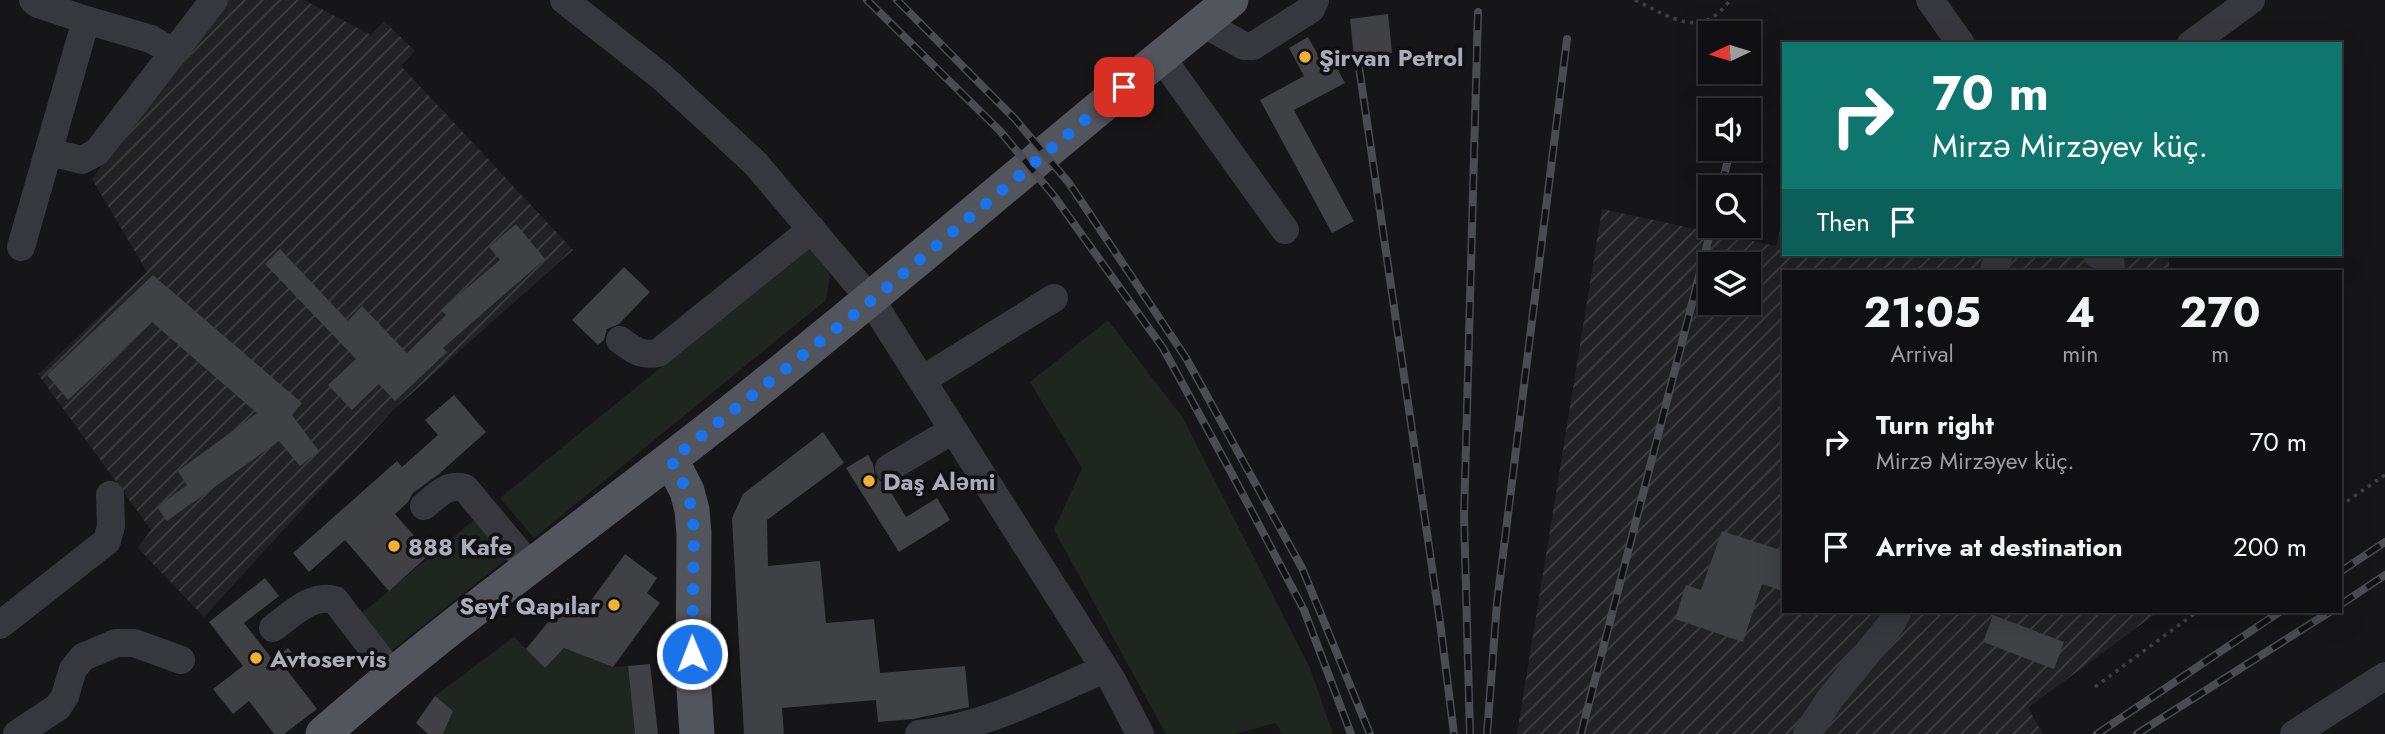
<!DOCTYPE html>
<meta charset="utf-8">
<style>
:root{--surface:#101012;--page:#19191b;--text:#f1f3f6;--muted:#9c9d9f;--line:#303032}
body{margin:0;font-family:Jost,sans-serif;background:var(--page);color:var(--text);height:100vh;display:flex;flex-direction:column;font-size:26px;white-space:nowrap}
*{box-sizing:border-box;margin:0}
p{font-size:23px;color:var(--muted)}
.icon{flex:none;width:38px;height:38px;fill:none;stroke:currentColor;stroke-width:2;stroke-linecap:round;stroke-linejoin:round}
.map{position:relative;flex:1;overflow:hidden}
.panel{position:absolute;left:1782px;top:270px;width:560px;height:343px;display:flex;flex-direction:column;background:var(--surface);border-radius:0px;box-shadow:0 7px 28px #0002,0 0 0 2px var(--line)}
.panel>*{flex:none}
.banner{position:absolute;left:1782px;top:42px;width:560px;height:214px;border-radius:0px;box-shadow:0 7px 28px #0002,0 0 0 2px var(--line);background:#0f766e;color:#fff;overflow:hidden}
.needle{width:46px;rotate:266deg}
.buttons{position:absolute;left:1698px;top:21px;display:grid;gap:14px}
.buttons a{display:grid;place-items:center;width:63px;height:63px;border-radius:0px;background:var(--surface);box-shadow:0 7px 28px #0002,0 0 0 2px var(--line);font-size:35px}
.pin{position:absolute;display:grid;place-items:center;width:60px;height:60px;color:#fff;margin:-30px;border-radius:14px;box-shadow:0 4px 10px #0006}
.me{position:absolute;width:77px;margin:-38px;rotate:359deg;stroke-linejoin:round;filter:drop-shadow(0 0 5px #0008)}
.turn{display:flex;align-items:center;gap:24px;height:147px;padding:0 35px;font-size:32px}
.turn .icon{width:91px;height:91px;stroke-width:2.5}
.turn b{display:block;font-size:49px;line-height:60px}
.then{display:flex;align-items:center;height:66px;padding:0 35px;background:#0003;gap:14px;font-size:26px}
.eta{display:flex;justify-content:space-evenly;align-items:center;height:119px;text-align:center}
.eta b{font-size:42px;font-weight:700;line-height:49px}
ul{padding:0;list-style:none}
li{display:flex;align-items:center;gap:21px;height:105px;padding:0 35px}
li div{flex:1}
li b{display:block;font-size:26px}
li em{font-style:normal}
.map>svg:first-child{display:block}
.industrial{fill:url(#industrial-furrows);fill-rule:evenodd}
.green{fill:#1e261f}
.building{fill:#404145}
.lines{fill:none;stroke-linecap:round;stroke-linejoin:round}
.path{stroke:#3d3f44;stroke-width:3.5;stroke-dasharray:3.5 5;stroke-linecap:butt}
.minor{stroke:#37383d;stroke-width:28}
.major{stroke:#53555c;stroke-width:35}
.rail-casing{stroke:#4a4c52;stroke-width:8}
.rail{stroke:#111113;stroke-width:5;stroke-dasharray:16;stroke-linecap:butt}
.route{stroke:#1a73e8;stroke-width:12;stroke-dasharray:0 21.6}
.poi-dot{fill:#f2b134;stroke:#111113;stroke-width:2.5}
.labels{text-anchor:middle;dominant-baseline:central;stroke-width:7;stroke-linejoin:round;paint-order:stroke}
.poi-label{font-size:24px;font-weight:bold;fill:#a8adb8;stroke:#111113;text-anchor:start}
</style>
<div class="map">
<svg width="2385" height="734" viewBox="0 0 2385 734">
<defs>
<pattern id="industrial-furrows" width="10" height="10" patternUnits="userSpaceOnUse" patternTransform="scale(1.75)"><rect width="10" height="10" fill="#222225"/><path d="M-1 1l2-2M0 10L10 0M9 11l2-2" fill="none" stroke="#3f3f43"/></pattern>
</defs>
<rect width="100%" height="100%" fill="#161618"/>
<path class="industrial" d="M225 0H304L371 35 384 21 415 51 401 66 573 250 393 410 204 617 138 548 151 530 38 374 147 272 92 179Z
M1602 209 1776 246 1783 218V254H2169V271H1783V611H2159L2028 708 2043 734H1517ZM1710 264H1748V303H1710Z"/>
<path class="green" d="M810 246 830 275 826 300 534 538 500 498Z
M1108 320 1183 418 1310 668 1333 734H1282L1276 723 1234 734H1166L1054 530 1082 468 1030 382Z
M475 519 508 558 391 651 362 613Z
M514 637 545 668 564 648 613 667 628 666 635 734H443L453 711 435 696Z"/>
<path class="building" d="M1388 14 1392 53 1354 57 1350 19Z
M1308 37 1322 62 1331 57 1345 83 1294 110 1354 221 1332 233 1260 100 1304 76 1289 48Z
M516 224 545 259 443 348 447 352 395 401 379 384 352 410 328 385 356 359 265 264 280 249 348 321 362 306 407 353 446 315 441 310 500 260 489 247Z
M624 267 650 292 619 324 607 329 604 340 598 345 572 320Z
M153 275 302 403 292 415 319 451 300 466 279 441 167 521 157 507 187 485 178 471 257 413 152 322 68 400 47 375Z
M454 395 486 432 439 474 413 493 408 502 395 514 430 554 389 591 345 540 309 572 293 553 397 461 402 467 438 435 425 420Z
M823 432 844 463 767 520 768 566 820 561 826 623 874 619 880 673 965 666 969 707 913 719 878 722 876 700 782 708 784 734H744L732 518 743 494Z
M868 455 873 464 875 477 886 484 906 517 937 498 950 520 899 552 846 468Z
M1722 531 1783 551V591L1762 584 1743 642 1675 619 1686 585 1701 590Z
M625 554 657 578 647 593 660 603 613 667 564 648 545 668 526 649 568 598 584 610Z
M265 578 279 596 244 623 273 660 288 648 299 661 287 670 317 709 284 734H274L249 701 233 714 213 689 243 666 209 622Z
M1993 615 2064 642 2054 669 1983 642Z
M650 664 658 734H635L628 666Z
M435 696 453 711 443 734H428L416 723Z"/>
<g class="lines">
<path class="path" d="M1635 0C1671 17 1701 41 1730 0
M2340 506 2385 475
M2095 687 2198 611"/>
<path class="minor" d="M564 0 662 77 756 164 871 300 1112 680 1140 734
M1930 0 1961 44
M86 20 151 39 173 52
M1203 23 1244 46H1253L1311 9 1315 0
M2191 44 2251 0
M1161 57 1285 230
M49 152 82 160 97 152 214 0
M21 247 86 20 38 4 33 0
M2097 254 2110 259 2111 271
M1994 271 1999 254
M620 340C633 350 641 356 658 353L812 229
M922 380 1054 298
M889 468 953 430
M424 506C438 495 447 483 465 488L531 567
M0 625 107 541 111 526 110 495
M273 628C291 615 312 593 335 600L392 674
M17 734 58 707 65 696 73 669 83 657 116 643H134L181 660
M919 734C984 728 1045 694 1105 669
M1807 734 1829 700 1891 624 1898 611
M2294 734 2385 676"/>
<path class="major" d="M671 460 687 491 692 510 694 534 693 674 697 734
M323 734C455 618 600 516 737 407 904 274 1065 134 1231 0"/>
<g class="rail-casing">
<path id="rail" d="M867 0 1000 131 1054 196 1163 348 1232 474 1304 610 1351 734
M897 0 1015 119 1069 183 1186 358 1302 568 1370 734
M1359 67 1440 622 1454 734
M1741 110 1742 108
M1721 187 1731 149
M2340 572 2385 542
M2340 605 2385 575
M1470 734 1464 517 1478 12
M1487 734 1497 603 1567 39
M1581 734 1712 226
M2097 734 2281 611
M2137 734 2331 611"/>
</g>
<use href="#rail" class="rail"/>
</g>
<g class="lines">
<path class="route" d="M692 654 694 534 692 510 687 491 671 460 872 300 1124 87"/>
</g>
<g class="poi-dot">
<circle cx="1305" cy="57" r="7"/>
<circle cx="869" cy="481" r="7"/>
<circle cx="394" cy="546" r="7"/>
<circle cx="614" cy="605" r="7"/>
<circle cx="256" cy="658" r="7"/>
</g>
<g class="labels">
<g class="poi-label">
<text x="1319" y="57">Şirvan Petrol</text>
<text x="883" y="481">Daş Aləmi</text>
<text x="408" y="546">888 Kafe</text>
<text x="600" y="605" text-anchor="end">Seyf Qapılar</text>
<text x="270" y="658">Avtoservis</text>
</g>
</g>
</svg>
<div class="buttons">
<a><svg class="needle" viewBox="-14 -14 28 28"><path d="M0-13l5 13h-10z" fill="#e53935"/><path d="M0 13l5-13h-10z" fill="#9c9d9f"/></svg></a>
<a><svg class="icon" aria-label="sound" viewBox="0 0 24 24"><path d="M4 9h4l5-4v14l-5-4H4zM17 9q2 3 0 6"/></svg></a>
<a><svg class="icon" aria-label="search" viewBox="0 0 24 24"><circle cx="10" cy="10" r="6"/><path d="M15 15l6 6"/></svg></a>
<a><svg class="icon" aria-label="layers" viewBox="0 0 24 24"><path d="M12 4l9 5-9 5-9-5zM3 14l9 5 9-5"/></svg></a>
</div>
<div class="pin" style="left:1124px;top:87px;background:#d93025"><svg class="icon" aria-label="arrive" viewBox="0 0 24 24"><path d="M6 21V4h12l-3 4 3 4H6"/></svg></div>
<svg class="me" style="left:692px;top:654px" viewBox="-20 -20 40 40"><circle r="17" fill="#1a73e8" stroke="#fff" stroke-width="3"/><path d="M0-11L8 9 0 5-8 9z" fill="#fff"/></svg>
<div class="banner">
<div class="turn"><svg class="icon" aria-label="right" viewBox="0 0 24 24"><path d="M7 20v-9h11M14 6l5 5-5 5"/></svg><div><b>70 m</b>Mirzə Mirzəyev küç.</div></div>
<div class="then">Then<svg class="icon" aria-label="arrive" viewBox="0 0 24 24"><path d="M6 21V4h12l-3 4 3 4H6"/></svg></div>
</div>
<section class="panel">
<div class="eta">
<div><b>21:05</b><p>Arrival</p></div>
<div><b>4</b><p>min</p></div>
<div><b>270</b><p>m</p></div>
</div>
<ul>
<li><svg class="icon" aria-label="right" viewBox="0 0 24 24"><path d="M7 20v-9h11M14 6l5 5-5 5"/></svg><div><b>Turn right</b><p>Mirzə Mirzəyev küç.</p></div><em>70 m</em></li>
<li><svg class="icon" aria-label="arrive" viewBox="0 0 24 24"><path d="M6 21V4h12l-3 4 3 4H6"/></svg><div><b>Arrive at destination</b></div><em>200 m</em></li>
</ul>
</section>
</div>
